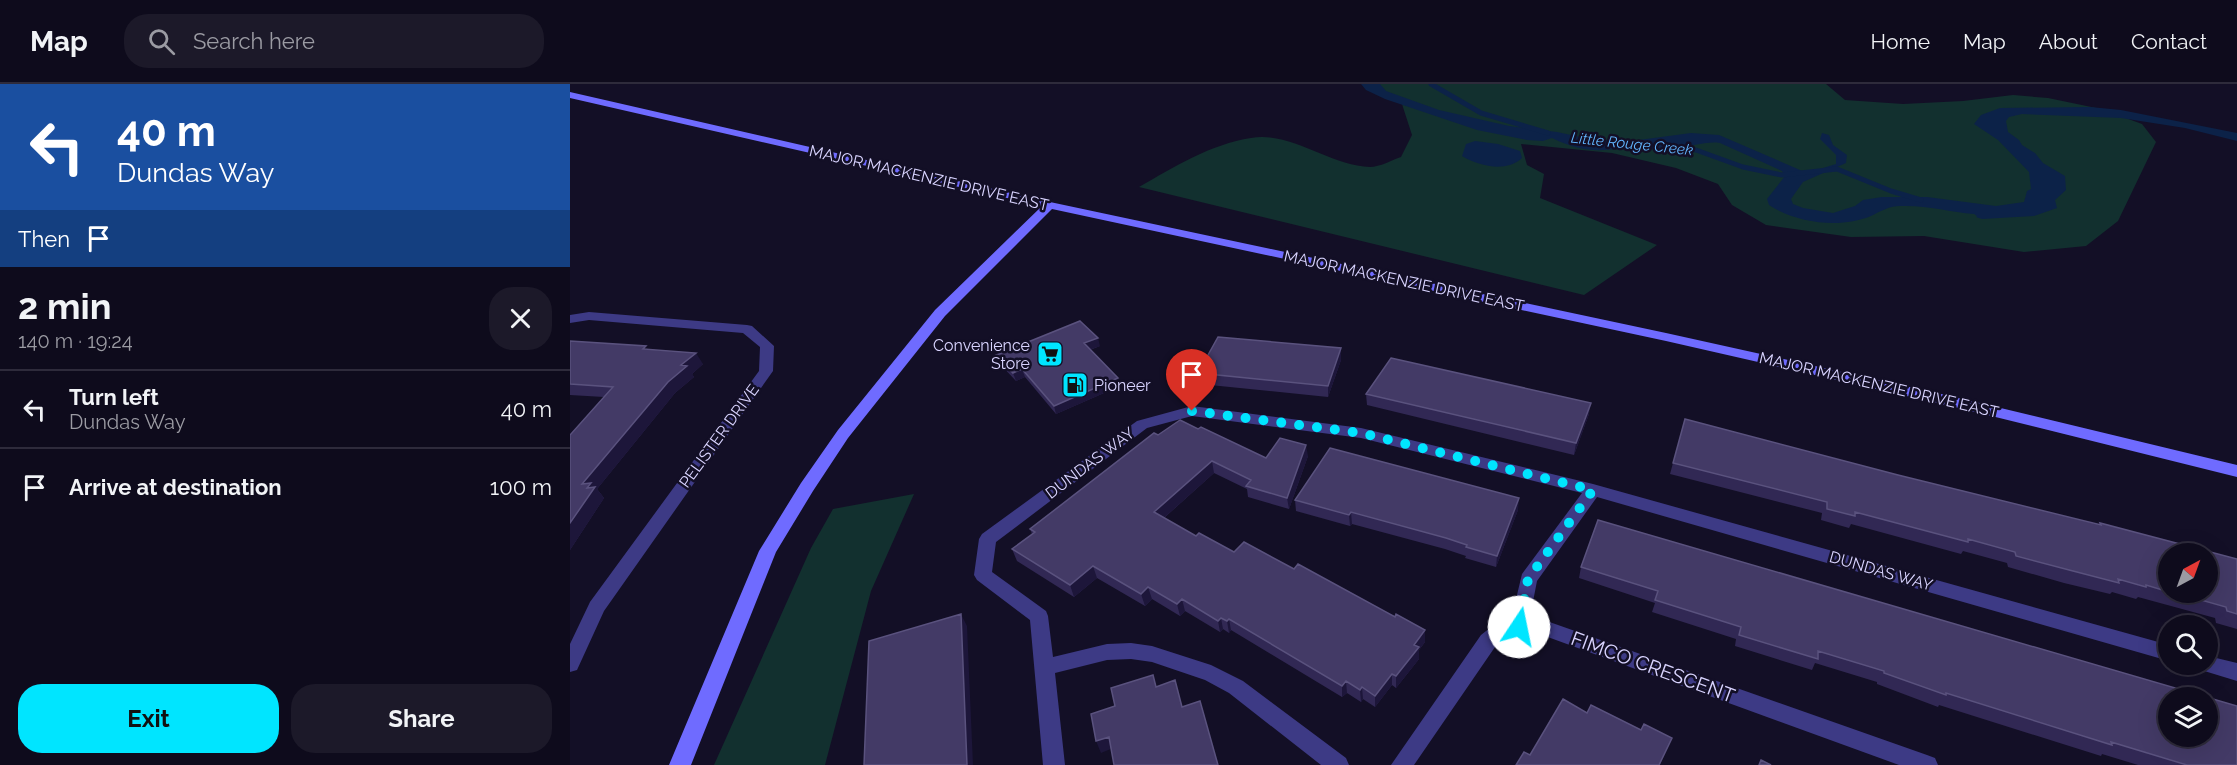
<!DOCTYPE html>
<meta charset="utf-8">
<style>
:root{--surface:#0e0b1c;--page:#1c1929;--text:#f1f3f6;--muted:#9b9ba3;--line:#2e2b3b;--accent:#00e5ff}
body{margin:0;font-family:Raleway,sans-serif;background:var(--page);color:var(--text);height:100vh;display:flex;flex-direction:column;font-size:22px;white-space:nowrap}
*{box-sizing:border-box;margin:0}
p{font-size:20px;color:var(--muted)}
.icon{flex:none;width:33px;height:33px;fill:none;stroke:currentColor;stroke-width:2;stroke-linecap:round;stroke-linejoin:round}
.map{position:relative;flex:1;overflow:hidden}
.details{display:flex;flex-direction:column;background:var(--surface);width:570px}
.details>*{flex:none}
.banner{background:#1a4fa0;color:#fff;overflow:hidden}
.needle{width:39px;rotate:41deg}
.controls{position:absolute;left:1588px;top:459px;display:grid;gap:12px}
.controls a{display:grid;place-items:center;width:60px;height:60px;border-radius:50%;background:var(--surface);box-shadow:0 6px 24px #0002,0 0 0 2px var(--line);font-size:30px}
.pin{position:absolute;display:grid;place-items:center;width:51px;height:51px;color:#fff;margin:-62px -26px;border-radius:50% 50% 50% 0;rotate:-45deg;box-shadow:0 0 6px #0007}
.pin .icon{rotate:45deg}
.me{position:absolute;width:66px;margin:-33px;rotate:11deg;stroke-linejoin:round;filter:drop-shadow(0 0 4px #0008)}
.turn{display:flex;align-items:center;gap:21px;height:126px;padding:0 18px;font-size:27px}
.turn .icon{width:78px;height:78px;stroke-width:2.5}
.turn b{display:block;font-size:42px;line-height:51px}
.then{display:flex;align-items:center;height:57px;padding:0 18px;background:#0003;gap:12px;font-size:22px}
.round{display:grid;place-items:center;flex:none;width:63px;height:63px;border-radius:24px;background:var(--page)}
.overview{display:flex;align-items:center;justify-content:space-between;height:102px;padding:0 18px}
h1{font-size:36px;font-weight:700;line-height:45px}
.cta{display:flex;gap:12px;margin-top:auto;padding:12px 18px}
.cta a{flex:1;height:69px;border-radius:24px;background:var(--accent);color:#111;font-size:24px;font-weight:700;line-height:69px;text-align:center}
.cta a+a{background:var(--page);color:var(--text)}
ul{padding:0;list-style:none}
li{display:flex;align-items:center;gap:18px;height:78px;padding:0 18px;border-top:2px solid var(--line)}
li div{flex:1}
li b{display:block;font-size:22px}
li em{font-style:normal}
header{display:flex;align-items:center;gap:36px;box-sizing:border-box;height:84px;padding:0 30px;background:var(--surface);border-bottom:2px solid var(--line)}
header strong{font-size:28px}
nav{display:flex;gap:33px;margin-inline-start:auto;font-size:21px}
.search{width:420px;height:54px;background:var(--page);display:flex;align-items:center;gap:15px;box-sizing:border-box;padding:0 21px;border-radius:24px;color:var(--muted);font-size:22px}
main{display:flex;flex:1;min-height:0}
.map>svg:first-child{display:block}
.green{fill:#12302f}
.water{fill:#0c2248}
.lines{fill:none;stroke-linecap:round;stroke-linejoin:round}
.stream{stroke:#0c2248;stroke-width:5}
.minor{fill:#3d3a85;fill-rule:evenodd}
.secondary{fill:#6f6bff;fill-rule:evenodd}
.wall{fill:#312854;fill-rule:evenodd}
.shaded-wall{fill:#1d163a}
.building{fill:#433a66;stroke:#5a527e;stroke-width:1.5;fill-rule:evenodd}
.route{stroke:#00e5ff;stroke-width:10;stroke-dasharray:0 18}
.labels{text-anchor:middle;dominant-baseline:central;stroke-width:5;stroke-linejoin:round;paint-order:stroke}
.far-water-label{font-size:15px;font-style:italic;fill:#62b6ff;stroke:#130f26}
.street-label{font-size:16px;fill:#d9d4ff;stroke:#130f26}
.poi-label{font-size:16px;fill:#d9d4ff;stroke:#130f26;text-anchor:end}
.near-street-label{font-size:20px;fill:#d9d4ff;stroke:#130f26}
</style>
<header>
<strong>Map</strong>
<div class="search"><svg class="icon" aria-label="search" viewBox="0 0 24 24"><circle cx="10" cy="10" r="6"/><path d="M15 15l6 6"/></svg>Search here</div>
<nav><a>Home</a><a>Map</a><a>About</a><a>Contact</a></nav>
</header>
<main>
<section class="details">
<div class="banner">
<div class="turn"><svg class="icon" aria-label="left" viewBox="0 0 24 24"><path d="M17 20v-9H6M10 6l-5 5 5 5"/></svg><div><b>40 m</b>Dundas Way</div></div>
<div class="then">Then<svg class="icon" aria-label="arrive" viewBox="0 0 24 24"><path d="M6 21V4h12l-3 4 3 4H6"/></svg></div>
</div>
<div class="overview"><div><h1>2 min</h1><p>140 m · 19:24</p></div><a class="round"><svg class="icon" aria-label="close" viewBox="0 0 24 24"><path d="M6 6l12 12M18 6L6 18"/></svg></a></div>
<ul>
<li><svg class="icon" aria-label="left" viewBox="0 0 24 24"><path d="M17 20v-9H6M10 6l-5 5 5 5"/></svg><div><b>Turn left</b><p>Dundas Way</p></div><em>40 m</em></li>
<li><svg class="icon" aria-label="arrive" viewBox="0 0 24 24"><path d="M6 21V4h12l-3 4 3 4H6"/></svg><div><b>Arrive at destination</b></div><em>100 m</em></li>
</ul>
<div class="cta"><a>Exit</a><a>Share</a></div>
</section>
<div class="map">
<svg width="1667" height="681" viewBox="0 0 1667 681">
<rect width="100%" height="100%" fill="#130f26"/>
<path class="green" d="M796 0H1256L1275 16 1333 20 1393 17 1443 11 1478 14 1531 25 1572 40 1586 58 1548 137 1516 162 1454 168 1354 152 1281 153 1196 141 1162 121 1148 100 1106 84 1042 69 951 60 957 81 974 90 970 114 1087 161 1014 211 569 103C604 83 641 60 681 54 721 47 760 82 800 83 810 83 822 76 831 73L842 51 831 17Z
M344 410 301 507 255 681H144L241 464 263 425Z"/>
<path class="water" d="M791 0H810L816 7 869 26 939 42 987 48 1020 55 1054 58 1121 49 1149 51 1237 89 1266 80V71L1250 55 1252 49 1259 51 1263 61 1277 71 1276 79 1233 98 1221 115 1223 120 1233 124 1263 129 1285 122 1293 116 1312 113H1357L1426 122 1454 118 1457 107 1461 105 1459 88 1428 56 1404 40 1411 31 1430 24 1520 23 1551 26 1667 49V57L1615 44 1551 34 1452 30 1439 33 1436 37 1438 48 1449 56 1452 61 1465 69 1473 79 1495 92 1496 106 1485 116 1487 124 1464 132 1412 135 1406 133 1407 132 1404 130C1380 128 1356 121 1331 122 1319 122 1311 127 1301 132 1270 145 1226 139 1199 121L1197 115 1215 92 1212 87 1150 59C1135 57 1122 63 1108 63 1098 63 1090 60 1080 61 1038 65 1021 73 982 54L973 57 957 56 907 46 815 15 796 6Z
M905 57 928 60 950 67 952 74C936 89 909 82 892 72L896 60Z"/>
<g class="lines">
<path class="stream" d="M861 0 911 29 978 49
M1064 61 1126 66 1173 83 1212 91 1267 85 1321 107 1351 116"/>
<path class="minor" d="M19 228 177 241 182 242 204 262 203 287 34 527 7 586 0 588V560L20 518 189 287 190 263 173 249 19 236 0 239V231Z
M622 322 791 344 1023 400 1599 561V577L1027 413 967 497 960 533 971 535 1357 671 1365 674 1368 681H1329L964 548 938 552 925 563 844 681H821L911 551 926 539 941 536 952 490 1012 409 791 354 622 332 577 344 426 458 422 488 476 527 478 532 483 573 537 560 561 559 582 562 641 581 673 597 776 674 779 681H751L659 609 635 596 582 578 561 575 537 576 485 589 495 681H473L460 536 407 496 404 491 409 455 412 450 567 337Z
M1638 572 1667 579V597L1631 586 1628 580H1638Z"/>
<path class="secondary" d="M0 8 480 118 1096 249 1389 314 1667 381V393L1389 324 1096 257 482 125 375 232 278 354 243 407 206 468 121 681H99L189 467 231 399 268 346 365 226 472 122 0 14Z"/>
</g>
<path class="wall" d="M0 257 79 265 133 280 122 290 124 293 105 309 27 405 34 414 0 466V351L34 313 0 311Z
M530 262 520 266 550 302 486 330 455 293 446 297 429 279 426 271Z
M771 276 758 313 630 300 628 289Z
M796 310 1019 330 1004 371 797 321Z
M1115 335 1328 391 1529 441 1530 439 1667 475V545L1646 539 1645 534 1568 513 1566 515 1542 508 1540 510 1494 499 1438 483 1437 479 1393 467 1391 470 1281 440 1279 444 1251 436 1252 429 1100 390ZM1599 470 1638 508H1599Z
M588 351 696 374 738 372 719 425 678 413 677 405 644 389 594 434 626 452 664 468 724 485 855 546V558L849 566V575L826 604 822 601 805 623 793 615 791 618 777 609 772 613 661 546 659 549 653 545 650 548 615 527 610 532 582 515 575 522 527 494 504 513 447 477 442 465 462 450 460 445Z
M725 416 948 426 926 483 895 474 896 472 875 465 782 440 780 442 726 427Z
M1011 483 1667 681H1568L1532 670 1531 672 1369 621 1368 623 1307 600V598L1245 579 1242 586 1165 562 1166 555 1082 528 1085 519 1009 494Z"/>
<path class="shaded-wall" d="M528 254 530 262 516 267 514 259Z
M771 264V276L758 313V302Z
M126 269 133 280 122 290 124 293 105 309 27 405 34 414 0 466V439L12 400 111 281Z
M452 285 455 293 446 297 443 289Z
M548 294 550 302 486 330 484 322Z
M1021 319 1019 330 1004 371 1006 359Z
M736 361 738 372 719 425 717 414Z
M642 377 644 389 587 440 584 428Z
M949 414 948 426 926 483 927 472Z
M781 428 782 440 780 442 779 431Z
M523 482 527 494 504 513 500 501Z
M578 503 582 515 575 522 571 510Z
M612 515 615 527 610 532 607 520Z
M391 530 397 542 403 681H397Z
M651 534 653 545 650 548 648 537Z
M659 535 661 546 659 549 657 537Z
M855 546V558L849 566V575L826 604V592L844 561Z
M822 590V601L805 623V612Z
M776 597 777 609 772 613V602Z
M792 603 793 615 791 618 790 606Z
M539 653 543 664 531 669 526 657Z
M1102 654 1090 681H1089Z"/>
<path class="building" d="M510 237 528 254 514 259 548 294 484 322 452 285 443 289 426 271Z
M648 253 771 264 758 302 628 289Z
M0 257 76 262 73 265 126 269 111 281 117 282 98 298 12 400 21 399 17 404 25 403 0 439V351L43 303 0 300Z
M821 274 1021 319 1006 359 796 310Z
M1115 335 1328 391 1531 441 1530 439 1667 475V530L1657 527 1656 523 1603 508H1638V470H1599V508L1576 501V503L1548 495 1549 499 1503 487 1446 472 1445 468 1398 455V458L1285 428V432L1257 425V418L1103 379Z
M610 336 628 345 631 343 696 374 710 354 736 361 717 414 676 402 681 396 642 377 584 428 626 452 629 449 664 468 674 458 724 485 728 480 825 533 826 530 855 546 844 561 849 563 826 592 822 590 805 612 792 603 790 606 776 597 772 602 659 535 657 537 651 534 648 537 612 515 607 520 578 503 571 510 523 482 500 501 442 465 465 448 460 445 584 349 588 351Z
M760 364 949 414 927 472 896 463 897 461 876 454 781 428 779 431 725 416Z
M1028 436 1667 622V681H1617L1541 658 1542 661 1376 609V611L1314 589V587L1248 567V575L1169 551 1171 543 1085 516 1088 507 1011 483ZM1599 614H1638V652H1599Z
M391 530 397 681H294L299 557Z
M583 591 586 603 605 596 612 623 630 617 648 681H544L539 653 526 657 521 630 545 622 541 604Z
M993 615 1017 629 1021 621 1071 646 1074 640 1102 654 1089 681H946L954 668 960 671Z
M1191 676 1201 681H1189Z"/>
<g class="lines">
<path class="route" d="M622 327 791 349 1023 406 958 495 949 543"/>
</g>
<defs>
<g id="supermarket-square" transform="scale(1.35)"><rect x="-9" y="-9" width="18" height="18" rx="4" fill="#00e5ff" stroke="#130f26"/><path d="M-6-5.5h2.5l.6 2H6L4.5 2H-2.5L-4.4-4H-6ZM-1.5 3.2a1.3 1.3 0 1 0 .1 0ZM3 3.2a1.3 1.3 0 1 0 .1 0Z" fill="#111"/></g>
<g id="fuel-square" transform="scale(1.35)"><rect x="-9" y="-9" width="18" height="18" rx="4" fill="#00e5ff" stroke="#130f26"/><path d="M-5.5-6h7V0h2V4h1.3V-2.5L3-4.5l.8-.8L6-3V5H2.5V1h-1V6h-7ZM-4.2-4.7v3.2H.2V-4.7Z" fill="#111"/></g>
</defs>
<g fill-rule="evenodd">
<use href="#supermarket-square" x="480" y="270"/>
<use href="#fuel-square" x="505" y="301"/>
</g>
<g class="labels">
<g class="far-water-label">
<text transform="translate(1062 60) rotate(6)">Little Rouge Creek</text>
</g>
<g class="street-label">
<text transform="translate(359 94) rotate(13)">MAJOR MACKENZIE DRIVE EAST</text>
<text transform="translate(834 197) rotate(12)">MAJOR MACKENZIE DRIVE EAST</text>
<text transform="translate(1309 301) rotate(13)">MAJOR MACKENZIE DRIVE EAST</text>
<text transform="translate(149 352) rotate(-54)">PELISTER DRIVE</text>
<text transform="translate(520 379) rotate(-37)">DUNDAS WAY</text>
<text transform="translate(1311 487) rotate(16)">DUNDAS WAY</text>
</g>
<g class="poi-label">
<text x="460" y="261">Convenience<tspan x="460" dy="18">Store</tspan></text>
<text x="524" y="301" text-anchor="start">Pioneer</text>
</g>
<g class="near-street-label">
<text transform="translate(1083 583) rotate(20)">FIMCO CRESCENT</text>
</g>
</g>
</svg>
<div class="controls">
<a><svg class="needle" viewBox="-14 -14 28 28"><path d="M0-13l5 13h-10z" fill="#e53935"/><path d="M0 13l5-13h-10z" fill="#9b9ba3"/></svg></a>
<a><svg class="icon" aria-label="search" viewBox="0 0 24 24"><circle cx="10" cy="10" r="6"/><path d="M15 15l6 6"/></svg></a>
<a><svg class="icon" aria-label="layers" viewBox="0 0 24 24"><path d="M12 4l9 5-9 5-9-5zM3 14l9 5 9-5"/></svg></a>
</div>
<div class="pin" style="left:622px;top:327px;background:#d93025"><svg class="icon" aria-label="arrive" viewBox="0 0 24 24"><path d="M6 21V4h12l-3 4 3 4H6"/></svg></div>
<svg class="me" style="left:949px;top:543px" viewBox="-20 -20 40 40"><circle r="19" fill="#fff"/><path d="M0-13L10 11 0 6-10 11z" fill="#00e5ff"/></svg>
</div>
</main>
